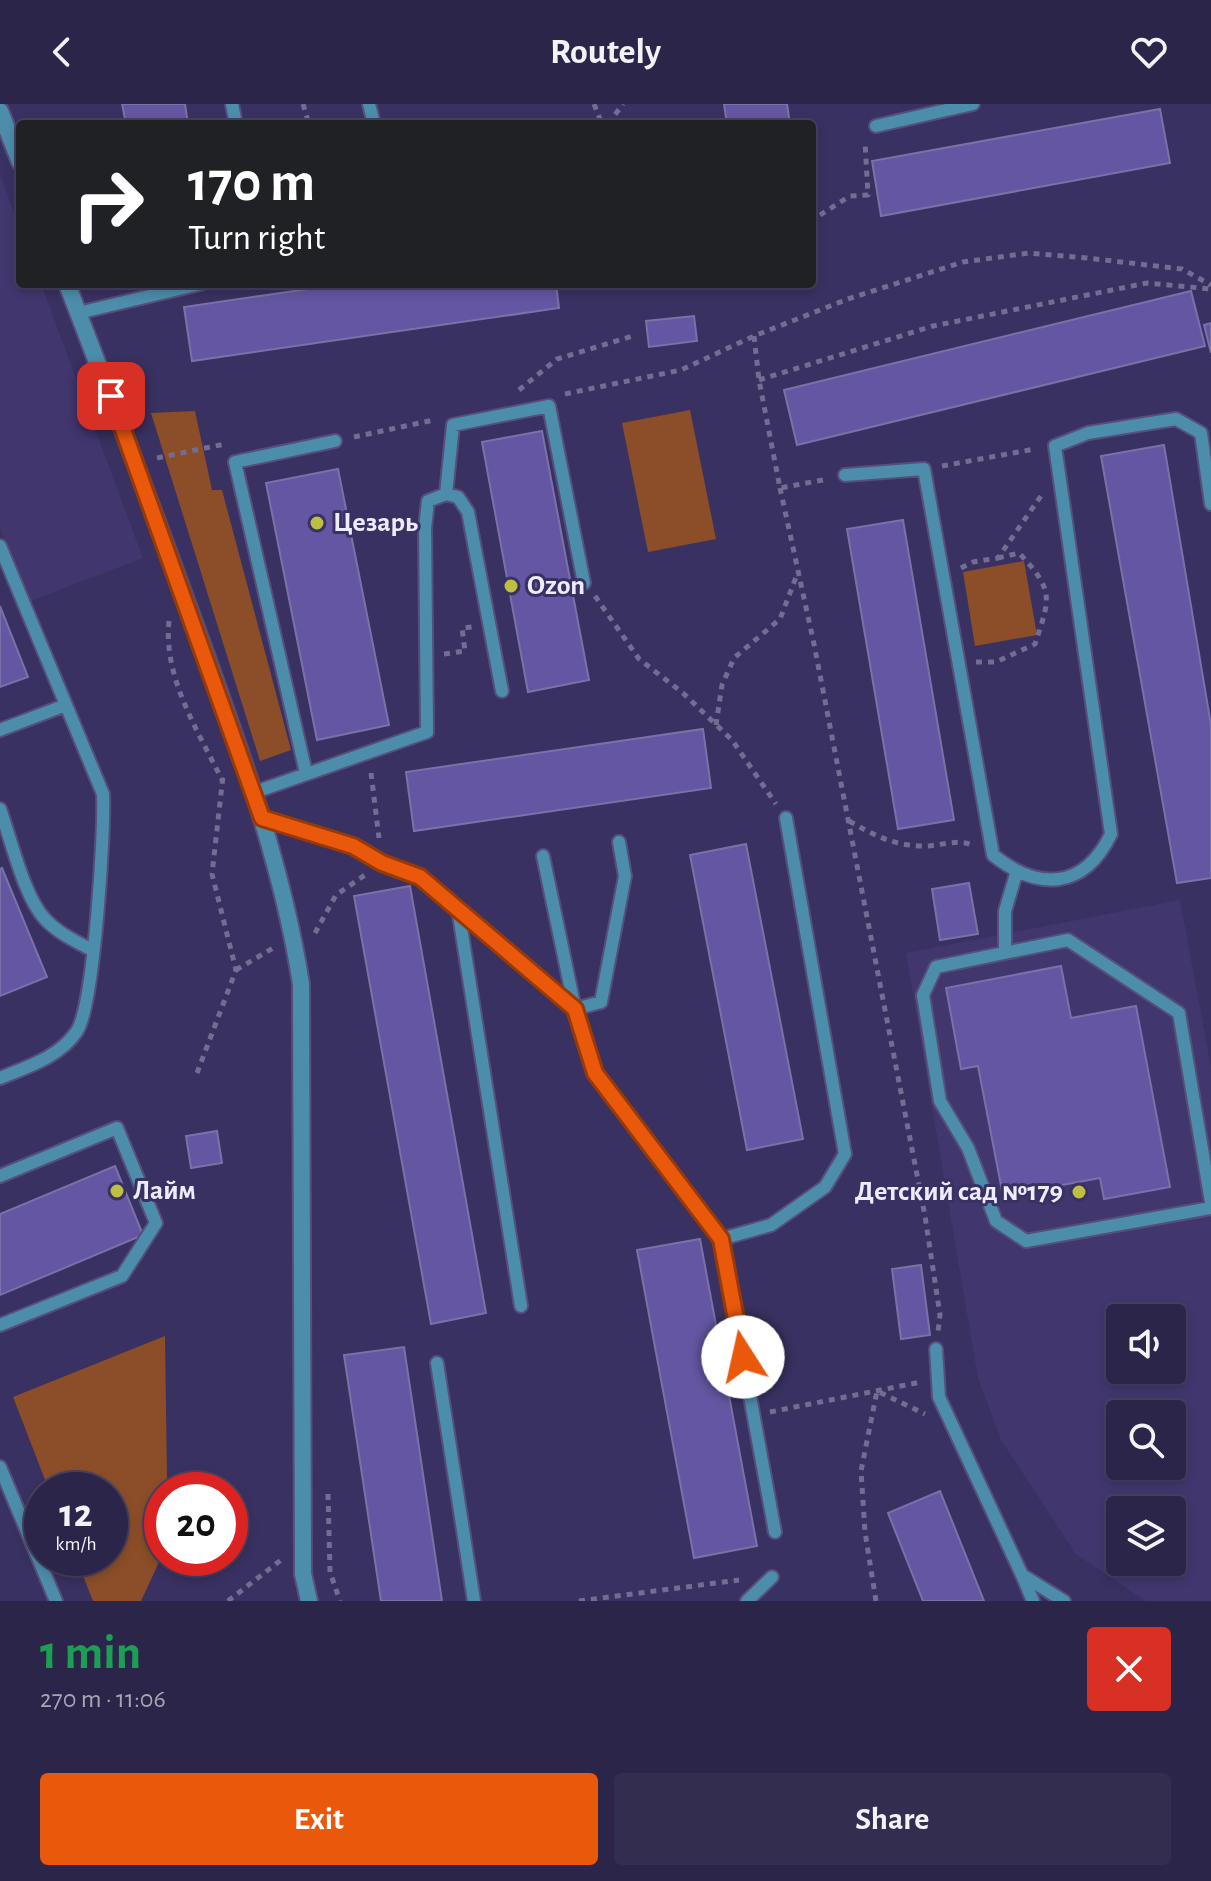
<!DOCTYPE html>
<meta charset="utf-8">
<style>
:root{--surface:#2b2549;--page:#332d50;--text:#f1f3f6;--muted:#a6a5b4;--line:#474261;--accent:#ea580c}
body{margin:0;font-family:"Alegreya Sans",sans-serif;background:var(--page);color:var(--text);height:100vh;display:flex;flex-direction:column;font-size:30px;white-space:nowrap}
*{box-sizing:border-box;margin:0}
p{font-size:26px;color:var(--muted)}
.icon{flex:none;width:44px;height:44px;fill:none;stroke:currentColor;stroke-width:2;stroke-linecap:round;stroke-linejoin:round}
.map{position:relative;height:1497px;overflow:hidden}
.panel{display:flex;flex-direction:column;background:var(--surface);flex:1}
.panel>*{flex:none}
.banner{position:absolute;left:16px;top:16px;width:800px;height:168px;border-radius:8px;box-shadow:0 4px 12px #0003,0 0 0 2px var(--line);background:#202124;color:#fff;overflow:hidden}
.fabs{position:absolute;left:1106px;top:1200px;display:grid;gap:16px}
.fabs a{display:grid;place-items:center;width:80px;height:80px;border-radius:8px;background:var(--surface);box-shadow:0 4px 12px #0003,0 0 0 2px var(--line);font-size:40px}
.speed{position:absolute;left:24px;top:1368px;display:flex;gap:16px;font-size:40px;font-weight:700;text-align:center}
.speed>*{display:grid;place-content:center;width:104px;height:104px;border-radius:50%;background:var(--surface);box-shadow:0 4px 12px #0003,0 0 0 2px var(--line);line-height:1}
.speed small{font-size:20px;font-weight:400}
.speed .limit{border:12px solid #d22;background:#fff;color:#111}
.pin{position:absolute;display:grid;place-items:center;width:68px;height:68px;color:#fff;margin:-34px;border-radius:16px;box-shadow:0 4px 12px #0006}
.me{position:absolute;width:88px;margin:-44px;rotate:350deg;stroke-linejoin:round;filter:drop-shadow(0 0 6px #0008)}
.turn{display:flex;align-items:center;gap:28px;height:168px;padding:0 40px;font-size:36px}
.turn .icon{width:104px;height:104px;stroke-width:2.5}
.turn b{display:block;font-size:56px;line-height:68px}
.round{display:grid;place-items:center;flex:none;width:84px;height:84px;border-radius:8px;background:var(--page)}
.summary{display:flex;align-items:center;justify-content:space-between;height:136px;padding:0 40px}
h1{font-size:48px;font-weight:700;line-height:60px;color:#1e9e55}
.cta{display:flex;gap:16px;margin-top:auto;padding:16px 40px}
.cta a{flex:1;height:92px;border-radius:8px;background:var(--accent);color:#fff;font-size:32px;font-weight:700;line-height:92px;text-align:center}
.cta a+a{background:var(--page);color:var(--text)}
header{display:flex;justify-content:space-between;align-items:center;height:104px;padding:0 40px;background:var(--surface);font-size:36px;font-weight:700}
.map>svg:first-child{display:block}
.built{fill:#41376e;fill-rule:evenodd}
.green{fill:#8b4e29}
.building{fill:#6456a2;stroke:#7972a8;stroke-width:2}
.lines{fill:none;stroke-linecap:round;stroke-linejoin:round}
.service-casing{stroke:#564f7a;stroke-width:16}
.minor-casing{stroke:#564f7a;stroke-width:20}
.path{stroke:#736d93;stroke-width:5;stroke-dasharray:6 6;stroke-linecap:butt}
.service{stroke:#4c8dab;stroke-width:12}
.minor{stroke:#4c8dab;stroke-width:16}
.route-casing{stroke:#983908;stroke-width:20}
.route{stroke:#ea580c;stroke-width:14}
.poi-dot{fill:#bebf42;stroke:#393161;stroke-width:3}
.labels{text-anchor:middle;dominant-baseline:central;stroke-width:6;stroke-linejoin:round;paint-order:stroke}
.poi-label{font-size:28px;font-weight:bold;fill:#edecfe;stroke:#393161;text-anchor:start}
</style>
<header><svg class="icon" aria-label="back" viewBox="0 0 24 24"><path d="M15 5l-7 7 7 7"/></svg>Routely<svg class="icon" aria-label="heart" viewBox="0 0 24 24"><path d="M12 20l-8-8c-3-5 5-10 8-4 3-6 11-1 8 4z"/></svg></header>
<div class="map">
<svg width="1211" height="1497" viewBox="0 0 1211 1497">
<rect width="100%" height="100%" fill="#393161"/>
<path class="built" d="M0 71 20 125V180H41L143 454 28 498 0 424Z
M1180 796 1211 963V1497H1146L1076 1450 1001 1336 978 1274 906 849ZM1120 1214H1172V1266H1120ZM1120 1310H1172V1362H1120ZM1120 1406H1172V1458H1120Z"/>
<path class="green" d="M690 306 716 435 648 448 622 319Z
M195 307 212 386H222L291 646 260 657 151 309Z
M1024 457 1037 531 975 542 963 468Z
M165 1232 167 1375 166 1386H162L160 1456 141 1497H93L76 1454H110V1386H49L13 1293Z"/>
<path class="building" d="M122 0H185L188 20H126Z
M724 0H787L790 20H727Z
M1160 5 1170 59 881 112 872 57Z
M343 180H556L559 204 192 257 184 203Z
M1191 187 1205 242 797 341 784 286Z
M694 212 697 237 649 243 646 217Z
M1211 219V249L1204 221Z
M542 327 589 576 528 588 482 338Z
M1164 341 1211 621V774L1177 779 1101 352Z
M338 365 389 621 317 636 266 379Z
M903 416 954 716 898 725 847 425Z
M0 502 28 573 0 583Z
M703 625 711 684 414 727 406 668Z
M746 740 803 1035 747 1046 690 751Z
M2 764 47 873 0 892V765Z
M969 779 978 830 940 836 932 785Z
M410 782 486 1209 431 1220 354 792Z
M1061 862 1071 914 1136 902 1170 1083 1104 1095 1100 1074 1003 1092 978 962 961 965 946 884Z
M217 1027 222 1059 191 1064 186 1032Z
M115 1062 143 1131 0 1191V1110Z
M700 1135 757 1442 694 1454 637 1146Z
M921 1161 930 1231 901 1235 892 1165Z
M404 1243 442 1497H381L344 1251Z
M940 1387 984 1497H923L888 1409Z"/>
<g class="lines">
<g class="service-casing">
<path id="service" d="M232 0 236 20
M369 0 374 20
M876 22 973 0
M78 209 200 180
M845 371 924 365 993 751C1038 787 1084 786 1111 730L1055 342 1088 329 1176 315 1201 329 1211 400
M446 390 453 321 549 302 584 479
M0 442 103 690C105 726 94 901 77 927 60 953 27 963 0 974
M0 626 66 601
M306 669 235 358 335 337
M255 688 427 628 425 424 428 397 446 390 458 393 468 408 502 587
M0 705C11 735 24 793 45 815 58 829 75 837 92 846
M262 714 353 742 382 759 420 773 575 905 595 969 721 1135 775 1428
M543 752 575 905 601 898 625 772 619 738
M458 805 521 1202
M1005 847V807L1016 770
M0 1072 117 1024 156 1119 122 1172 0 1221
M1211 1098 1179 909 1068 836 936 863 923 891 940 997 968 1044 996 1117 1026 1137 1211 1104
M721 1135 771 1121 825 1083 845 1050 786 714
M936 1245 939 1293 1022 1471 1064 1497
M437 1259 474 1497
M0 1363 56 1497
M1022 1471 1033 1497
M747 1497 772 1473"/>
</g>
<g class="minor-casing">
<path id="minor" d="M0 7 20 58
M67 180C114 301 159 422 203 543 243 654 283 764 301 880L303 1470 309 1497"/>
</g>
<path class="path" d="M303 0 309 20
M594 0 602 20
M608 20 623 0
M820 111 850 92 868 91 865 38
M754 232 759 276 780 384 828 375
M759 276 933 222 1147 179 1211 185
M519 286 557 255 636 231
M565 290 681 266 754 232 848 195 963 158 1029 149 1087 154 1182 165 1211 181
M354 333 434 316
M157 354 225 340
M942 362 1035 345
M780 384 814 540 925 1112 940 1211 938 1228
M961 464 973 458 998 454 1043 389
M595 492 639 555 683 589 732 636 776 700
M169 517C163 573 198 627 222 676
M444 550 465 547 462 524 472 523
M976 558H996L1035 540C1050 494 1055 487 1019 449L998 454
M716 621 722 581 734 554 780 515 798 468
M371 669 379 734
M849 717C874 731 892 741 921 742 938 743 956 734 972 741
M315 829 336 791 365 771
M236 866 273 844
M197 969 236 866 212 770 223 672
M770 1308 921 1278
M328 1390 330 1468 340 1497
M228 1497 281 1456
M579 1497 739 1476
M876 1497 865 1428 861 1367 877 1287 925 1310"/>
<use href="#service" class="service"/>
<use href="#minor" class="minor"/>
</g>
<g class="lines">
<g class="route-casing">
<path id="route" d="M111 292 262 714 353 742 382 759 420 773 575 905 595 969 721 1135 743 1253"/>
</g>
<use href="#route" class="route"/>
</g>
<g class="poi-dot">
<circle cx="317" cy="419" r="8"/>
<circle cx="511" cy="482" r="8"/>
<circle cx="117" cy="1087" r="8"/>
<circle cx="1079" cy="1088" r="8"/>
</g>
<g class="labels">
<g class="poi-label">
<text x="333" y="419">Цезарь</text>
<text x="527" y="482">Ozon</text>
<text x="133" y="1087">Лайм</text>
<text x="1063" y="1088" text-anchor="end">Детский сад №179</text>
</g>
</g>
</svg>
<div class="fabs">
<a><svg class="icon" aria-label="sound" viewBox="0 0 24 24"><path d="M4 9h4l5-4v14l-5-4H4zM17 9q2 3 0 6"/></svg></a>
<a><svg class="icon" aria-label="search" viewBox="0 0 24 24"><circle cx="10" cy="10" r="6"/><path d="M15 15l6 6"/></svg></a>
<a><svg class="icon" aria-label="layers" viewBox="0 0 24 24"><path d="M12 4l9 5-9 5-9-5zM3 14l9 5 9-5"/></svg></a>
</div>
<div class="speed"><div>12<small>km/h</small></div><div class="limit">20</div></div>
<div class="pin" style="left:111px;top:292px;background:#d93025"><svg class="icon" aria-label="arrive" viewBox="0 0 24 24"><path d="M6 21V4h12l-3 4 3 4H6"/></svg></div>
<svg class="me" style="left:743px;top:1253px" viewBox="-20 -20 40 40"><circle r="19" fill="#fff"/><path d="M0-13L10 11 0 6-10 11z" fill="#ea580c"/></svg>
<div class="banner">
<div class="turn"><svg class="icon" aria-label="right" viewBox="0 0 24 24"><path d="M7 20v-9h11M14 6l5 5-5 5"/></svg><div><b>170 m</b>Turn right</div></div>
</div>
</div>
<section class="panel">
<div class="summary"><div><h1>1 min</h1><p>270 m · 11:06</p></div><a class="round" style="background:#d93025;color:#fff"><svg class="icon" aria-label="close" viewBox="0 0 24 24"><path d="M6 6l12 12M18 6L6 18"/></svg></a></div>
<div class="cta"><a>Exit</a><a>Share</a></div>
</section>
